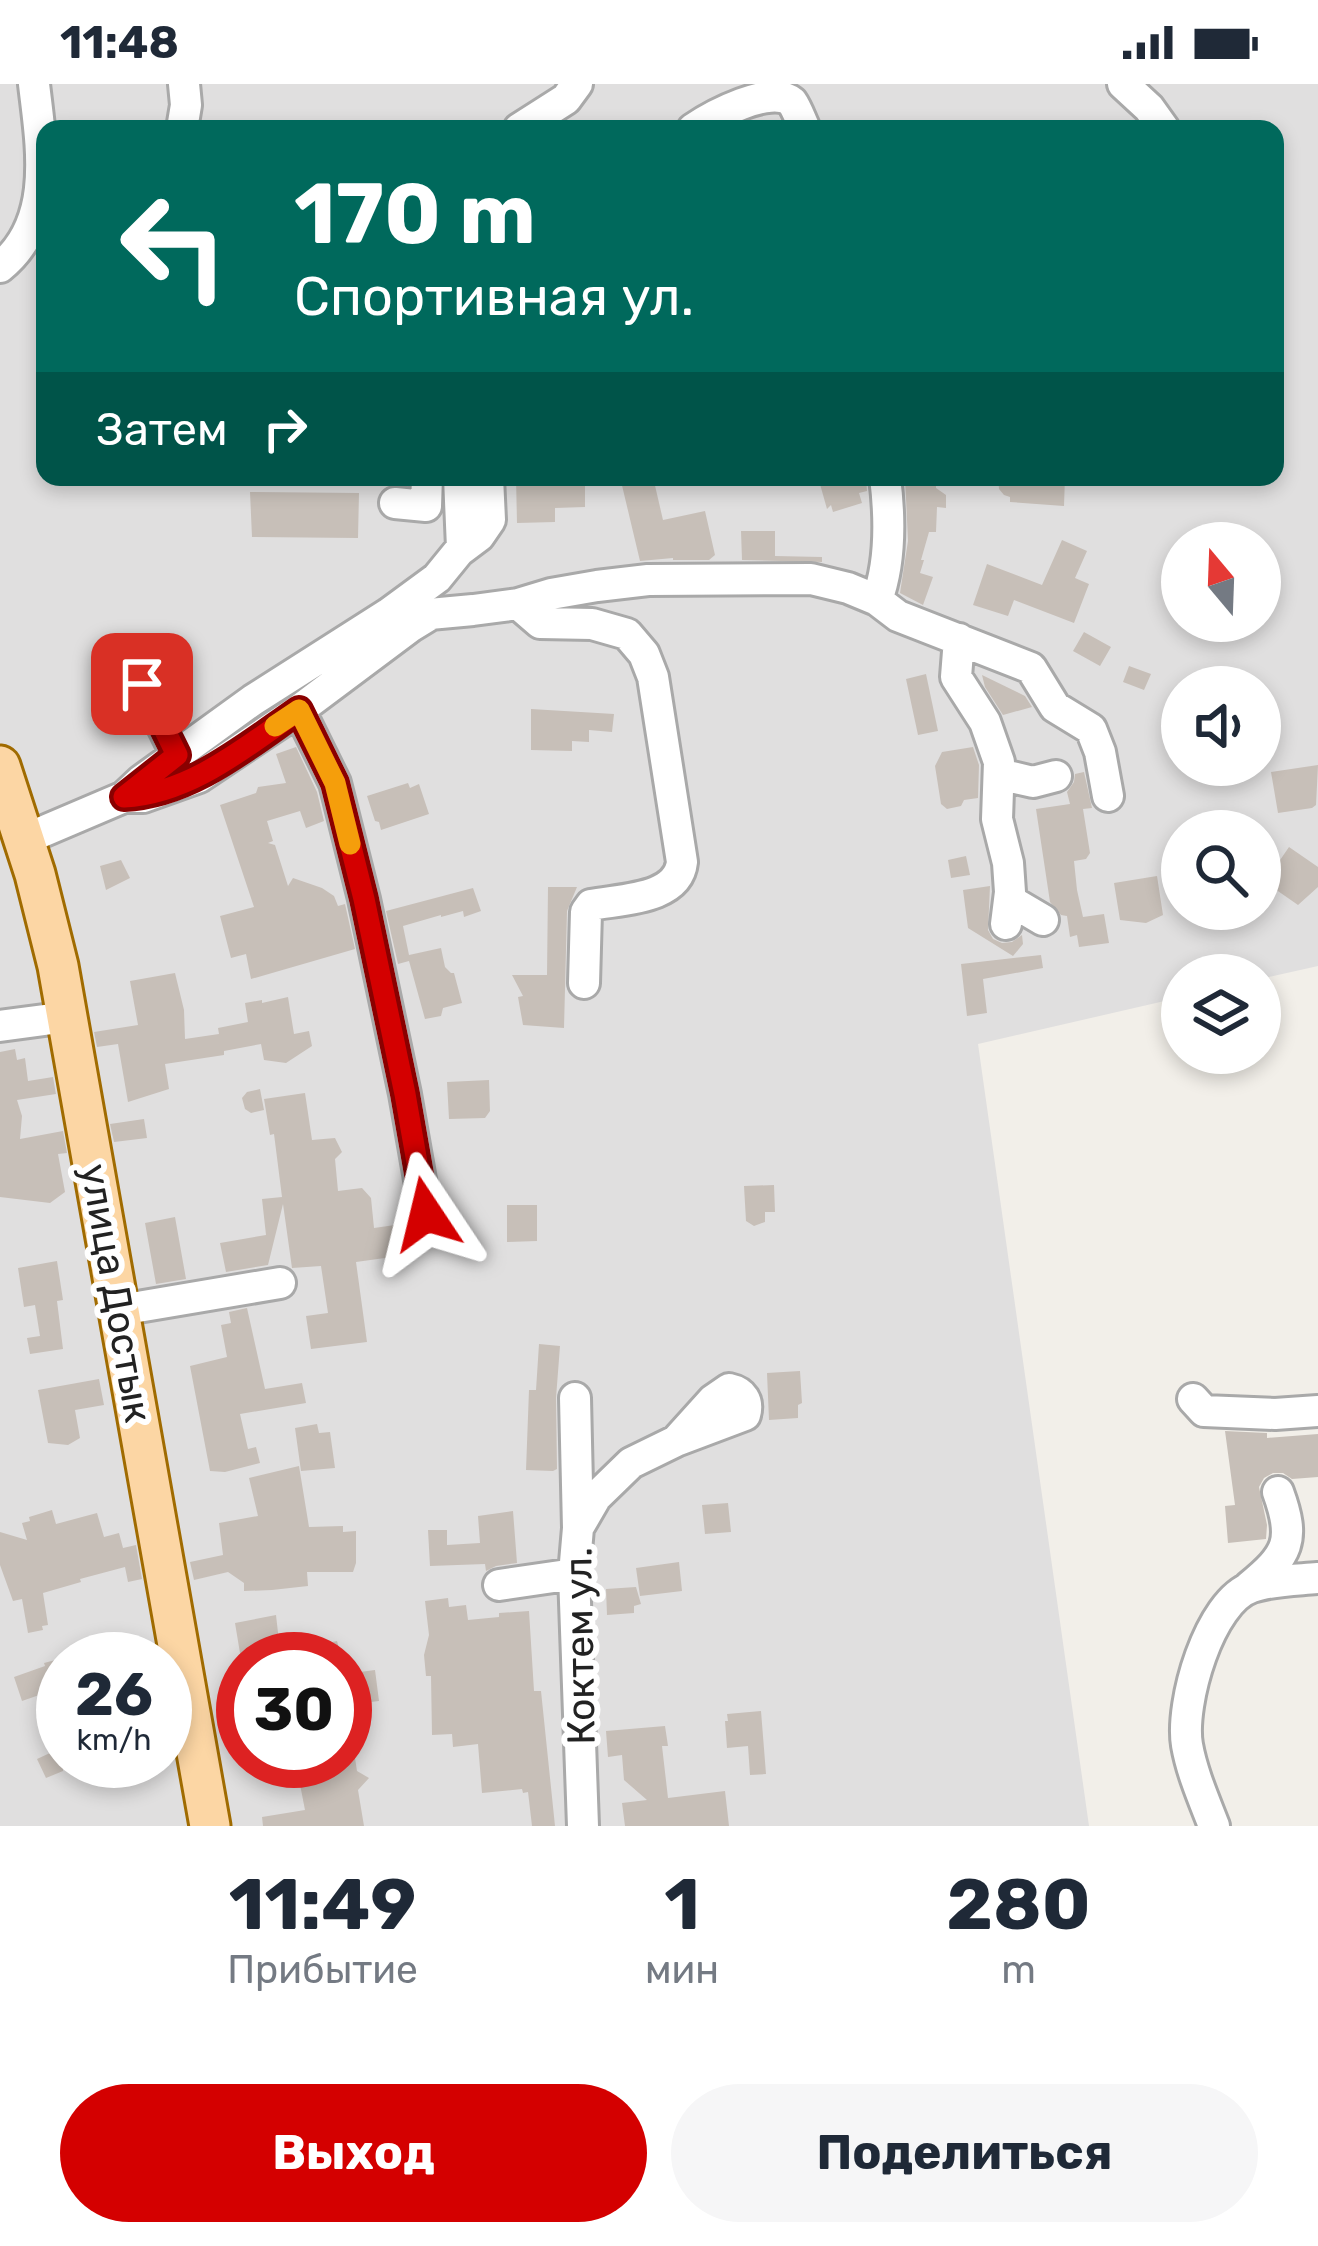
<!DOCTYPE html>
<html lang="ru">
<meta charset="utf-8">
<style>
:root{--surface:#fff;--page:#f6f6f7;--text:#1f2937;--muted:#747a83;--accent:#d40000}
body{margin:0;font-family:Rubik,sans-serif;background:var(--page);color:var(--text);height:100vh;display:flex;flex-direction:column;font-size:45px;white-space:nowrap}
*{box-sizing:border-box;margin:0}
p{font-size:39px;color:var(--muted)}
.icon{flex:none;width:66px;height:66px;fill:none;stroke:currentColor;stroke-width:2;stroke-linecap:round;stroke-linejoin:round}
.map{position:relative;height:1742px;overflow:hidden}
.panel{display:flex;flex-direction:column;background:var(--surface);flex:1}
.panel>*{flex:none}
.guide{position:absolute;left:36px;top:36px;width:1248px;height:366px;border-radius:24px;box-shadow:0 6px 18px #0003;background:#00695c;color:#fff;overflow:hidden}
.needle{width:78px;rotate:341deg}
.fabs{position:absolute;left:1161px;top:438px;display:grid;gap:24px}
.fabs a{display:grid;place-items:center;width:120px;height:120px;border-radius:50%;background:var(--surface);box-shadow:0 6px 18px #0003;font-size:60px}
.speed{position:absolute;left:36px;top:1548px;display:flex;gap:24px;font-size:60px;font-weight:700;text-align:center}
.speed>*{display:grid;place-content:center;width:156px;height:156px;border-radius:50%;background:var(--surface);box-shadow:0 6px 18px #0003;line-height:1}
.speed small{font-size:30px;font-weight:400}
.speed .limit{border:18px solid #d22;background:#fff;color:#111}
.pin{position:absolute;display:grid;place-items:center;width:102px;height:102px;color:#fff;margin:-51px;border-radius:24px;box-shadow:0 6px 18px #0006}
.me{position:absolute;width:132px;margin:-66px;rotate:350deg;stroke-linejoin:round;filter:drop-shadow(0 0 9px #0008)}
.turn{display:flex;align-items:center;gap:42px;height:252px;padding:0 60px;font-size:54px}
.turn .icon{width:156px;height:156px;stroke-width:2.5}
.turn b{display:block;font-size:84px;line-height:102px}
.then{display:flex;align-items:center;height:114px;padding:0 60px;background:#0003;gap:24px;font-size:45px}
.eta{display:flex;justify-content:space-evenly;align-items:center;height:204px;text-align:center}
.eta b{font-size:72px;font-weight:700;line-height:84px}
.cta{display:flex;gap:24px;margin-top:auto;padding:24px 60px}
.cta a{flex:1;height:138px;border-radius:72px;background:var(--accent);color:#fff;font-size:48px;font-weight:700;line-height:138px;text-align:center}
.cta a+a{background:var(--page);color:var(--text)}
.status{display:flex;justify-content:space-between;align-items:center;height:84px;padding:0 60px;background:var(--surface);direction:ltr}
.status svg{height:33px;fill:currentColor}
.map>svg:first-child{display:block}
.residential{fill:#e0dfdf;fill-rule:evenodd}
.building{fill:#c7bfb8}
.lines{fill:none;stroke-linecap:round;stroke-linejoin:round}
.minor-casing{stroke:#a9a9a9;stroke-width:36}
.major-casing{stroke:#a06b00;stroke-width:45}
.minor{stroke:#fff;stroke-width:30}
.major{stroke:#fcd6a4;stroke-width:39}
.route-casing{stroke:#8a0000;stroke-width:30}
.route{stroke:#d40000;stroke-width:21}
.slow{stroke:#f59e0b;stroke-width:21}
.labels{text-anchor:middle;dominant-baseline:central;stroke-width:12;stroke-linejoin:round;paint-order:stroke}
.street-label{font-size:39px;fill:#222;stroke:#fff}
</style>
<div class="status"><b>11:48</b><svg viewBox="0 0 49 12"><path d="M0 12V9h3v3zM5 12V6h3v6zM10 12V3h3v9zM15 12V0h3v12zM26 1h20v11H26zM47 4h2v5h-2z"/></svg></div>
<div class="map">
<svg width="1318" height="1742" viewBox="0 0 1318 1742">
<rect width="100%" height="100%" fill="#f2efe9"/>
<path class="residential" d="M0 0H1318V882L1260 895V891H1182V913L978 960 1089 1742H0ZM45 45H1275V393H45ZM1182 459H1260V537H1182ZM1182 603H1260V681H1182ZM1182 747H1260V825H1182ZM63 1575H165V1677H63ZM243 1575H345V1677H243Z"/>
<path class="building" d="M516 393H581V401L585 400V423L555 424V438L517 439Z
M620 393H653L663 436 705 427 715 471 709 476H673V474L640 477Z
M818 393H866L867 407 859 409 862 419 833 428 831 421 827 425Z
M905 393H936V404L946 411V424L937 423 936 448H929L921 476H924L920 489 933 493 923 521 900 509 908 457Z
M998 393H1065L1064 422 1010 418V413L1004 411 999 405Z
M250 408 359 409 358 454 252 453Z
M741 447H775V472L822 473V478L742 476Z
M1062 456 1087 467 1075 494 1089 500 1074 539 1014 516 1008 532 973 521 987 480 1042 501Z
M1084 548 1111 563 1100 582 1073 567Z
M1129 582 1151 590 1144 606 1123 598Z
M926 590 938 647 918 651 906 595Z
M982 591 1025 612 1032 623 1003 631 985 603Z
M531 625 614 630 612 648 589 646V658L572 657V667L531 666Z
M296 663 317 708 324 737 306 744 300 727 267 737 273 757 268 759 275 761 288 802 293 794 322 804 334 812 338 822 345 820 355 865 251 895 246 870 231 874 220 832 254 823 220 721 256 709 258 703 286 699 276 670Z
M973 663 979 681 978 714 964 716 961 722 947 725 941 720 935 682 942 668Z
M1318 681 1316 721 1312 724 1278 729 1271 688Z
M1084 688 1092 724 1083 725 1090 769 1086 775 1074 777 1077 806 1083 833 1104 830 1109 859 1079 863 1077 851 1070 853 1067 832 1061 831 1050 818 1036 725 1070 720 1067 708 1074 698 1075 690Z
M408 699 410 704 419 700 429 730 381 746 379 738 375 737 367 712Z
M1289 763 1318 783V803L1298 821 1265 798Z
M966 772 970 791 951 794 948 776Z
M121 776 130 794 106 806 100 782Z
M1157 792 1163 831 1146 839 1120 836 1114 799Z
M990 802 988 846 993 855 1002 859 1012 858 1022 851 1023 860 1013 872 968 844 963 806Z
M548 803H577L567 827 564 944 523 941 518 913 523 912 512 891H547Z
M473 804 481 827 464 833 463 827 441 833V831L403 842 409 871 441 864 445 883 451 889H454L462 919 443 924 441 932 425 935 409 877 398 880 386 827Z
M1041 871 1043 884 983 895 987 929 967 932 961 880Z
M175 889 184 926 185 955 219 950 218 944 248 938 245 919 262 916V919L288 913 294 950 309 947 312 962 286 979 264 976 261 960 224 967V971L165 980 169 1005 128 1018 118 960 97 963 94 948 138 941 130 897Z
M15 965 17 976 25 974 28 997 53 993 56 1010 17 1016 22 1032 20 1055 63 1047 67 1069 58 1070 65 1108 50 1119 0 1113V968Z
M489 996 490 1027 485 1034 449 1035 447 998Z
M260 1005 264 1026 251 1029 245 1025 242 1014 247 1008Z
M305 1009 312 1056 335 1054 342 1068 335 1075 338 1107 362 1104 371 1114 374 1144 395 1141 397 1143V1141L409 1139 417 1147 421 1169 356 1178 367 1258 311 1265 306 1232 328 1229 321 1182 292 1184 283 1120 268 1181 226 1188 220 1159 266 1151 262 1115 282 1113 274 1050 270 1051 264 1015Z
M144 1035 147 1054 114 1058 110 1040Z
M774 1101 775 1128H765V1138L754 1142 746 1137 744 1102Z
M507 1121H537V1157L507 1158Z
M175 1133 186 1195 156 1200 145 1139Z
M57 1177 63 1216 57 1217 63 1265 30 1270 27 1254 40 1252 35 1221 24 1223 18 1184Z
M247 1224 265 1305 302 1299 306 1319 240 1330 248 1365 256 1363 260 1379 225 1388 210 1387 190 1282 227 1273 221 1241 231 1239 229 1228Z
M539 1260 560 1262 556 1314 557 1385 553 1387 526 1386 529 1306H536Z
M800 1287 802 1319 798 1321V1334L769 1336 767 1289Z
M99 1295 104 1321 75 1326 80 1354 68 1361 48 1359 38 1306Z
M317 1340 319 1349 330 1348 335 1384 301 1387 295 1344Z
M1225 1347 1267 1349V1354L1318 1350V1393L1292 1395 1283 1389H1273L1264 1394 1259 1403 1267 1441 1266 1455 1228 1459 1225 1422 1235 1421Z
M299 1382 309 1443 343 1442V1448L356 1447V1479L353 1488H307L308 1502 272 1506 244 1507V1499L228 1488 194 1496 190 1478 223 1471 219 1439 258 1432 249 1394Z
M728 1419 731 1448 705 1450 702 1421Z
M52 1426 56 1440 97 1429 104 1453 119 1449 123 1464 136 1461 142 1495 128 1498 125 1483 80 1495 81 1498 43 1509 48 1541 42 1542 43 1546 28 1549 22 1515 13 1517 0 1481V1448L27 1456 22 1439 30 1437 29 1433Z
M513 1427 517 1479 496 1482 486 1487 485 1480 430 1482 428 1446H447V1461L480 1459 478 1432Z
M679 1478 682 1507 640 1512 636 1484Z
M636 1503 641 1520 634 1522V1529L607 1531 606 1505Z
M448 1514 449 1523 466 1521 468 1536 499 1533V1529L529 1527 534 1607H541L555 1742H532L528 1708 523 1709 522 1705 482 1709 478 1660 453 1663 452 1650 432 1651 431 1592H426L424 1571 429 1551 425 1517Z
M276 1531 281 1575H241L235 1539Z
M124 1550 132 1575H109L104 1554Z
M337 1557 342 1575H321L318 1561Z
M63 1574V1613L47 1616 45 1609 22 1617 14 1593 45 1582 44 1579Z
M375 1586 379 1617 345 1621V1590Z
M761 1627 766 1690 750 1691 748 1662 727 1664 725 1637H728L727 1630Z
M665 1642 668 1662H662L668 1714 725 1707 729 1742H625L622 1719 647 1716 624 1696 622 1671 608 1673 606 1647Z
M63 1663V1687L46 1694 37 1675Z
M355 1674 357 1687 369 1694 358 1706 364 1742H263L262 1733 305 1726 297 1685Z"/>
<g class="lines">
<g class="minor-casing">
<path id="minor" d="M1123 0 1149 24 1164 45
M182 45 186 21 184 0
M519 45 566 15 577 0
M693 45C712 32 771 0 792 18 797 25 801 37 805 45
M0 183C56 138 41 61 34 0
M459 393 462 464
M395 419 426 422 427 393
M877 516C891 478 890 433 885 393
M518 520 540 539 592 540 627 550 644 570 653 593 682 778C678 816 620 815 591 821L586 828 584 899
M388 530 408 532 473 526 518 520 551 510 597 502 648 496 811 495 848 504 877 516 898 532 1031 584 1055 623 1091 645 1100 668 1108 712
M959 555 956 593 985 638 999 678 997 735 1008 779 1010 808 1006 840
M142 600 177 671
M299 626 335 699 364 815 405 1010 426 1130
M999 690 1033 698 1056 692
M124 713 141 697 253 616 388 530 437 494 459 467 479 452 490 436 488 393
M23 756 124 713H143L199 693 299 626 410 543 428 532
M1009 816 1043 836
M0 942 67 933
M120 1226 280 1199
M575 1314 578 1444
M1193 1315 1204 1327 1275 1330 1318 1327
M499 1501 574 1490
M1249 1503C1288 1471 1296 1457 1278 1408
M583 1742 574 1490 578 1444 596 1413 631 1379 676 1357 745 1331C749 1317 743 1308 729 1305L713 1316 676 1357
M1214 1742C1204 1716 1192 1689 1187 1661 1180 1620 1209 1517 1252 1503 1272 1496 1297 1496 1318 1494"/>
</g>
<g class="major-casing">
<path id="major" d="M0 682 35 790 58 882 210 1742"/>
</g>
<use href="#minor" class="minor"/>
<use href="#major" class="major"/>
</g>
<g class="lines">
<g class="route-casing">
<path id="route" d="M142 600 177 671 124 713C190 710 247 662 299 626L335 699 364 815 405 1010 426 1130"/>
</g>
<use href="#route" class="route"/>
<path class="slow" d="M275 642 299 626 335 699 350 760"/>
</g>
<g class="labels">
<g class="street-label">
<text transform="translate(116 1209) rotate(80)">улица Достык</text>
<text transform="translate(580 1562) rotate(-91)">Коктем ул.</text>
</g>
</g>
</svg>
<div class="fabs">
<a><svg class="needle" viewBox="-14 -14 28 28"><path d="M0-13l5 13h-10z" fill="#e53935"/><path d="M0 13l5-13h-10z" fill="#747a83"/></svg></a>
<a><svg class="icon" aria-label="sound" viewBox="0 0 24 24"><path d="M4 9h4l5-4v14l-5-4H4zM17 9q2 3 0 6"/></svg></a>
<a><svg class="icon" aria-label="search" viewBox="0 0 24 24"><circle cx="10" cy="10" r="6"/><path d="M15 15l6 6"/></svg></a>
<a><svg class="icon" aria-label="layers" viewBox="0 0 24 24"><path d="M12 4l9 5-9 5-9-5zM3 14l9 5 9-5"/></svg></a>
</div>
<div class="speed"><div>26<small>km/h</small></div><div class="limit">30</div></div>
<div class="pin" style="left:142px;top:600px;background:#d93025"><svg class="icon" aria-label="arrive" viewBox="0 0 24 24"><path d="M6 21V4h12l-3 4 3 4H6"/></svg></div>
<svg class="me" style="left:426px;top:1130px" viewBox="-20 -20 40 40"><path d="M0-17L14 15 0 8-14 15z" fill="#d40000" stroke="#fff" stroke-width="4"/></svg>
<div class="guide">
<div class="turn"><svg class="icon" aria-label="left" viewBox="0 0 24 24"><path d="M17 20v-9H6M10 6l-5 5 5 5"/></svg><div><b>170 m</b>Спортивная ул.</div></div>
<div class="then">Затем<svg class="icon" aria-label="right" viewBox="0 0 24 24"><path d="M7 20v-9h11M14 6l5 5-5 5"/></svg></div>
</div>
</div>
<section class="panel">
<div class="eta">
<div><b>11:49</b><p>Прибытие</p></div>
<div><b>1</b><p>мин</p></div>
<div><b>280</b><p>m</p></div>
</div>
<div class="cta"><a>Выход</a><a>Поделиться</a></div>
</section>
